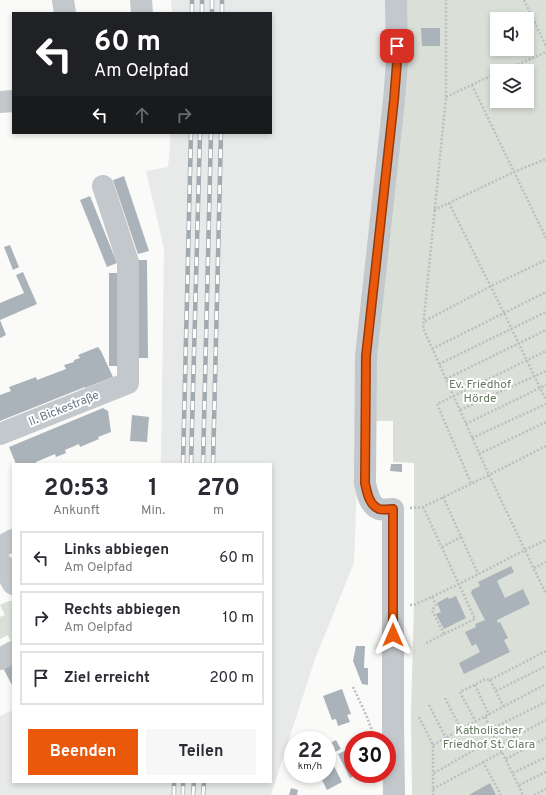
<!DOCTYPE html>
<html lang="de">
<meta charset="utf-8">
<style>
:root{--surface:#fff;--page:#f7f7f7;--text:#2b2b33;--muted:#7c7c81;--line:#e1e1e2;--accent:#ea580c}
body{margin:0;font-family:Overpass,sans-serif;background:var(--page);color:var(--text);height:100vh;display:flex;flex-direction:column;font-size:15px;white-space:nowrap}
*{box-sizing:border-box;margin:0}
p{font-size:13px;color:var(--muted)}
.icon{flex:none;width:22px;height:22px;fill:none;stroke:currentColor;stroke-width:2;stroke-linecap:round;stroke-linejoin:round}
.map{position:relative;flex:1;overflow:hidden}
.panel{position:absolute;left:12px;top:463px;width:260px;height:320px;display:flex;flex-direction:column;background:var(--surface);border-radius:0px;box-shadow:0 2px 6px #0003}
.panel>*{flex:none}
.hud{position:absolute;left:12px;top:12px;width:260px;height:122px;border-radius:0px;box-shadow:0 2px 6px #0003;background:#202124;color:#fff;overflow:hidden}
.fabs{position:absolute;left:490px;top:12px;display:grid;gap:8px}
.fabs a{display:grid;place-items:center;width:44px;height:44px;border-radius:0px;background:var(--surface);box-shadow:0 2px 6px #0003;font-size:20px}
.speed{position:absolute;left:284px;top:731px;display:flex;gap:8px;font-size:20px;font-weight:700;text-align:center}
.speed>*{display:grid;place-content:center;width:52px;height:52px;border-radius:50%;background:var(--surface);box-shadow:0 2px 6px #0003;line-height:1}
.speed small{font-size:10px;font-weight:400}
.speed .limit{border:6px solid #d22;background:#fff;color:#111}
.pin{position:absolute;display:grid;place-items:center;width:34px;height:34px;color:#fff;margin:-17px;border-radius:8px;box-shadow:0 2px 6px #0006}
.me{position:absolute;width:44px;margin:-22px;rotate:0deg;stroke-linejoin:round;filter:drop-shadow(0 0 3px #0008)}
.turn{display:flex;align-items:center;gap:14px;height:84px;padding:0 16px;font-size:18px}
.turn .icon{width:52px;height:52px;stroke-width:2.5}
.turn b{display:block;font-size:28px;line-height:34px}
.lanes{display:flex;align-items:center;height:38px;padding:0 16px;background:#0003;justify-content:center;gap:20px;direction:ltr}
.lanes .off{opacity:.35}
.eta{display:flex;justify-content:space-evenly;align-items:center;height:68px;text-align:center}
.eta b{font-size:24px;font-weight:700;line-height:28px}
.button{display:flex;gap:8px;margin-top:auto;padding:8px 16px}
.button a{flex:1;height:46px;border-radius:0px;background:var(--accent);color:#fff;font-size:16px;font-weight:700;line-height:46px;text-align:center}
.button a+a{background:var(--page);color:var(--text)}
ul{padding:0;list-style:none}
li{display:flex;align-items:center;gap:12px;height:54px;margin:0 8px 6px;padding:0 8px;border:2px solid var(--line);border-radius:0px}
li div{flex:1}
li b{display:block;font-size:15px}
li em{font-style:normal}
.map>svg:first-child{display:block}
.built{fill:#e8e9e9}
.green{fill:#dadfd7;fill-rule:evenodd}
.building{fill:#aab3b9}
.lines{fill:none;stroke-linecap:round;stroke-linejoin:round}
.path{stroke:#bbbfc2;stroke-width:2.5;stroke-dasharray:2 2;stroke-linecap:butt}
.minor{stroke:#c3c8cc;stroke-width:22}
.rail-casing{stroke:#a2aab0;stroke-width:4.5}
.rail{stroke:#fff;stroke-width:3;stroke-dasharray:9;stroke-linecap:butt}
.route-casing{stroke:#983908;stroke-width:10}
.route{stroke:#ea580c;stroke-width:7}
.labels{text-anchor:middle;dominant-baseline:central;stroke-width:4;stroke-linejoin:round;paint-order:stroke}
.park-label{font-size:12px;fill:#687a64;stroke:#fff}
.street-label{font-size:12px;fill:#657683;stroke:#fff}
</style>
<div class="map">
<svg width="546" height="795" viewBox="0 0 546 795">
<rect width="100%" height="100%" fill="#fafaf8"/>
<path class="built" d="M171 0H390L392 42 361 379 354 563 315 659 271 795H0V716L13 710V782H271V464H161L164 249 146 171 168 167 171 133H271V13H172Z"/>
<path class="green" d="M401 0H546V795H412L411 711 414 605V463L393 462V421H371ZM497 19H527V49H497ZM497 71H527V101H497Z
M9 601H13V647L8 635 0 639V617L5 615 0 605Z"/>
<path class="building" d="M421 28H440V46H422Z
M124 176 149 251 138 254 113 180Z
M90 196 117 263 107 267 80 200Z
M10 245 19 267 13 270 4 247Z
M137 260H147L148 358H138Z
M23 272 37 304 0 320V303L24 293 16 275Z
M109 273H121L120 366H109Z
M0 320 6 335 0 338Z
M98 347 101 351 113 377 85 388V387L0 421V395L11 391 9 387 36 377 37 380 66 369 64 365 74 362V360L80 358 78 355Z
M103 408 108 411 111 432 98 437 99 439 80 447 79 444 65 450 66 453 56 457 55 454 36 462V464H16L9 447Z
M132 415 149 417 147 442 130 441Z
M391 464H402V472L390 471Z
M511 566 514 572 497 581 505 598 523 589 530 604 497 620 498 623 500 622 508 638 504 640 510 652 464 674 459 663 480 652 476 644 472 646 465 632 476 627 475 624 485 620 471 593 472 590 480 586 478 582Z
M456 596 466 618 444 629 436 614 441 612 437 603 448 597 449 599Z
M356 646H365L364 668H368V685L362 684 353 661Z
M13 663V687L3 668Z
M342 689 351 714 347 715 350 722 338 726 336 719 332 720 323 696Z
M336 740 341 749 333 753 335 758 331 760 342 782 327 790 319 774H327V741L328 744Z
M353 747V774H359L350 778 338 754Z
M490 783 496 795H469Z
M291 788 298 790 297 795H289Z"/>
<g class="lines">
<path class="path" d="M524 0 546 46
M503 71 546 52
M472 85 546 238
M446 97 497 73
M449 203 504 313 546 400
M434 210 514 172 546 159
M425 321 491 286 546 260
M432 349 546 292
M439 364 546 312
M446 379 546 330
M460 410 546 371
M466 424 546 385
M472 438 546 404
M546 446 489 475 546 594
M479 454 546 422
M471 483 437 404 546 351
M443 497 478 574
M423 507 475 619 424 644
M410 508 423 507 489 475 423 328 446 97V0
M442 547 461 537
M534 568 546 562
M432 597 436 605 432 610 444 634
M410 605H414L459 584 525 550 546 540
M490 680 504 707
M475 685 489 715
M353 687 367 717 374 736
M496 691 546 666
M445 698 461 729
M429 705 446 738
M419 717 433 745V795
M485 717 523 795
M476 722 460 692 486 679 490 680 546 651
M491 729 546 702
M433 745 461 729 546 684
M499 745 546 720
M506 759 546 738
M483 762 501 795
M434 773 495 738
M513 773 546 757
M519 785 546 772
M433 789 502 752
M534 795 546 789"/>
<path class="minor" d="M63 0 65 13
M141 0 142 13
M0 102 13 101
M0 434 128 383V262L103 186
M0 547 13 540
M3 565 13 584
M0 659 13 652
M394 795 393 725V509C389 509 383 510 379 509 369 505 367 492 365 483L366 356 394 100 397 62 396 0"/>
<g class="rail-casing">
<path id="rail" d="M212 0V13
M192 13V0
M202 13V0
M222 13V0
M183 464 191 133
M191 464 200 133
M203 464 211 133
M213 464 221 133
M174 795V782
M183 795V782
M193 795 194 782
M203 795 204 782"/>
</g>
<use href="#rail" class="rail"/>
</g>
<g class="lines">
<g class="route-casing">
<path id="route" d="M393 635V509C389 509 383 510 379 509 369 505 367 492 365 483L366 356 394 100 397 62V46"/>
</g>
<use href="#route" class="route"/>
</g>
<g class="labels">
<g class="park-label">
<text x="480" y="385">Ev. Friedhof<tspan x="480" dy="14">Hörde</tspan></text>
<text x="489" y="731">Katholischer<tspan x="489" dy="14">Friedhof St. Clara</tspan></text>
</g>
<g class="street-label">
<text transform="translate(64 409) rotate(-22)">II. Bickestraße</text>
</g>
</g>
</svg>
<div class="fabs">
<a><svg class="icon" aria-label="sound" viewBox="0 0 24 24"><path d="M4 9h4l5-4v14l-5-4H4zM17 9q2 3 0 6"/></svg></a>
<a><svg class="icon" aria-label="layers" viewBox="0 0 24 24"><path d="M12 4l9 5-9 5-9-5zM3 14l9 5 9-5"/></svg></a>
</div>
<div class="speed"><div>22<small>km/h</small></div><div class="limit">30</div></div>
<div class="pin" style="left:397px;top:46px;background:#d93025"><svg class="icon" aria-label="arrive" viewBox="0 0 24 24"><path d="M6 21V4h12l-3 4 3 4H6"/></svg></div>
<svg class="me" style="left:393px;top:635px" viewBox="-20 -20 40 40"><path d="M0-17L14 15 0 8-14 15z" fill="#ea580c" stroke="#fff" stroke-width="4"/></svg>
<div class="hud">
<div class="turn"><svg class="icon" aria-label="left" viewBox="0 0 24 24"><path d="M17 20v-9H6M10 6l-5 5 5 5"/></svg><div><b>60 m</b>Am Oelpfad</div></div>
<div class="lanes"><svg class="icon" aria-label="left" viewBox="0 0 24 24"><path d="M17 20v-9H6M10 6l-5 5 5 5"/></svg><svg class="icon off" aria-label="ahead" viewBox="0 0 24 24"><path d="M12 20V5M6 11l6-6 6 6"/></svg><svg class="icon off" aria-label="right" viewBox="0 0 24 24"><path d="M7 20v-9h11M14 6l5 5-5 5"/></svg></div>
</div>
<section class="panel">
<div class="eta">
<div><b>20:53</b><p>Ankunft</p></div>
<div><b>1</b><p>Min.</p></div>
<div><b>270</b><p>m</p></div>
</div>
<ul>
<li><svg class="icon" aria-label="left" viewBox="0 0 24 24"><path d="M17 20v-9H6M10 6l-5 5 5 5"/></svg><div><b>Links abbiegen</b><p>Am Oelpfad</p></div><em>60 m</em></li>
<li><svg class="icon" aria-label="right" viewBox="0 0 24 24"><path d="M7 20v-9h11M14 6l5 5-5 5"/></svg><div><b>Rechts abbiegen</b><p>Am Oelpfad</p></div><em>10 m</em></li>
<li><svg class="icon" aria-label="arrive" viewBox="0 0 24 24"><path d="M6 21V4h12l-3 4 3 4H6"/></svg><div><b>Ziel erreicht</b></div><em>200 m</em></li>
</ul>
<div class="button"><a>Beenden</a><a>Teilen</a></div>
</section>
</div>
